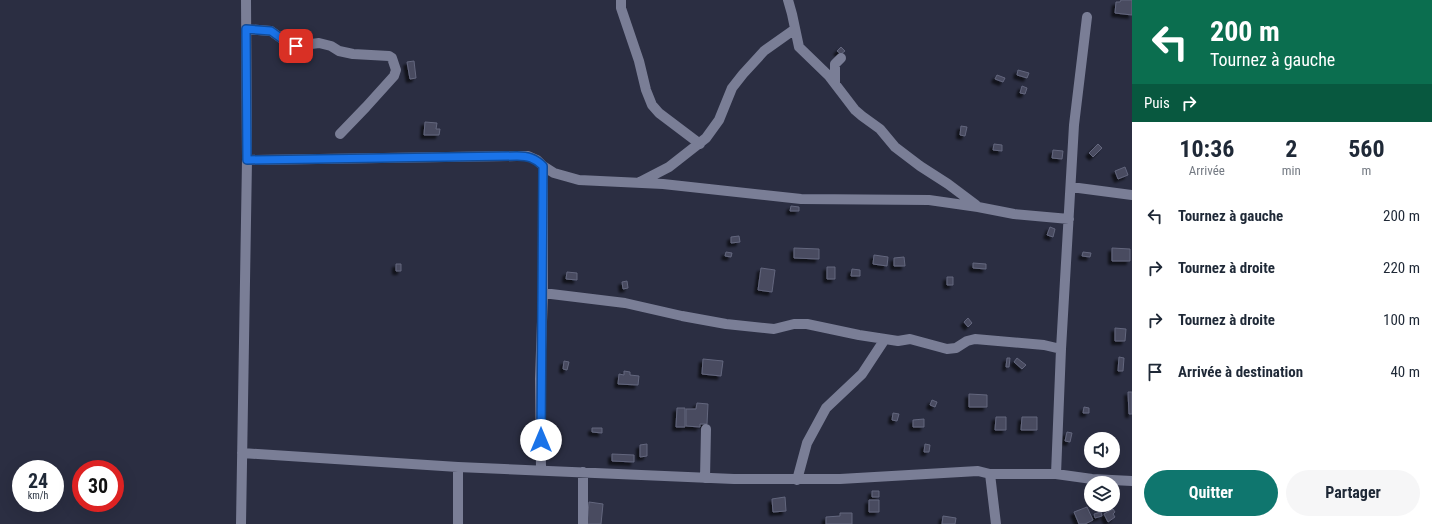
<!DOCTYPE html>
<html lang="fr">
<meta charset="utf-8">
<style>
:root{--surface:#fff;--page:#f6f6f7;--text:#1f2937;--muted:#747a83;--accent:#0f766e}
body{margin:0;font-family:"Roboto Condensed",sans-serif;background:var(--page);color:var(--text);height:100vh;display:flex;flex-direction:column;font-size:15px;white-space:nowrap}
*{box-sizing:border-box;margin:0}
p{font-size:13px;color:var(--muted)}
.icon{flex:none;width:22px;height:22px;fill:none;stroke:currentColor;stroke-width:2;stroke-linecap:round;stroke-linejoin:round}
.map{position:relative;flex:1;overflow:hidden}
.panel{display:flex;flex-direction:column;background:var(--surface);width:300px}
.panel>*{flex:none}
.banner{background:#0b6e4f;color:#fff;overflow:hidden}
.controls{position:absolute;left:1084px;top:432px;display:grid;gap:8px}
.controls a{display:grid;place-items:center;width:36px;height:36px;border-radius:50%;background:var(--surface);box-shadow:0 4px 16px #0002;font-size:20px}
.speed{position:absolute;left:12px;top:460px;display:flex;gap:8px;font-size:20px;font-weight:700;text-align:center}
.speed>*{display:grid;place-content:center;width:52px;height:52px;border-radius:50%;background:var(--surface);box-shadow:0 4px 16px #0002;line-height:1}
.speed small{font-size:10px;font-weight:400}
.speed .limit{border:6px solid #d22;background:#fff;color:#111}
.pin{position:absolute;display:grid;place-items:center;width:34px;height:34px;color:#fff;margin:-17px;border-radius:8px;box-shadow:0 2px 6px #0006}
.me{position:absolute;width:44px;margin:-22px;rotate:0deg;stroke-linejoin:round;filter:drop-shadow(0 0 3px #0008)}
.turn{display:flex;align-items:center;gap:14px;height:84px;padding:0 12px;font-size:18px}
.turn .icon{width:52px;height:52px;stroke-width:2.5}
.turn b{display:block;font-size:28px;line-height:34px}
.then{display:flex;align-items:center;height:38px;padding:0 12px;background:#0003;gap:8px;font-size:15px}
.eta{display:flex;justify-content:space-evenly;align-items:center;height:68px;text-align:center}
.eta b{font-size:24px;font-weight:700;line-height:28px}
.action{display:flex;gap:8px;margin-top:auto;padding:8px 12px}
.action a{flex:1;height:46px;border-radius:24px;background:var(--accent);color:#fff;font-size:16px;font-weight:700;line-height:46px;text-align:center}
.action a+a{background:var(--page);color:var(--text)}
ul{padding:0;list-style:none}
li{display:flex;align-items:center;gap:12px;height:52px;padding:0 12px}
li div{flex:1}
li b{display:block;font-size:15px}
li em{font-style:normal}
main{display:flex;flex:1;min-height:0}
.map>svg:first-child{display:block}
.building{fill:#484b61;stroke:#63667d;filter:url(#shadow)}
.lines{fill:none;stroke-linecap:round;stroke-linejoin:round}
.minor{stroke:#7a7e96;stroke-width:10}
.route-casing{stroke:#114b97;stroke-width:10}
.route{stroke:#1a73e8;stroke-width:7}
</style>
<main>
<div class="map">
<svg width="1132" height="524" viewBox="0 0 1132 524">
<defs>
<filter id="shadow"><feDropShadow dx="-3.5" dy="3.5" stdDeviation="1" flood-color="#0009"/></filter>
</defs>
<rect width="100%" height="100%" fill="#2b2e42"/>
<path class="building" d="M1121 0H1132V15L1115 13 1116 2H1120Z
M841 47 845 51 841 54 837 51Z
M414 61 416 78 410 79 407 62Z
M1018 70 1029 73 1027 78 1017 75Z
M997 75 1005 78 1003 82 995 79Z
M1022 86 1027 88 1025 94 1020 93Z
M425 122 437 123 436 129H440L439 135H424Z
M961 126 967 127 965 136 960 135Z
M994 144 1002 145V151L993 150Z
M1098 144 1102 148 1093 157 1089 153Z
M1053 150 1063 151 1062 159 1052 158Z
M1125 167 1128 175 1118 179 1115 171Z
M791 206 799 207V211H790Z
M1050 227 1055 229 1053 237 1047 235Z
M739 236 740 242 731 243V237Z
M794 248 819 249V259L794 258Z
M1112 248 1130 249V261H1112Z
M726 252 732 253 731 257 725 256Z
M1083 252 1091 253 1090 257 1082 256Z
M874 255 888 257 887 266 873 264Z
M904 257 905 266H894V258Z
M973 263 986 264V269L973 268Z
M396 264H401V271H396Z
M827 267H835V279H827Z
M761 268 775 270 772 292 758 290Z
M852 269 860 270V276H851Z
M567 272 577 273V280L566 279Z
M947 277H953V285H947Z
M627 281 628 288 623 289 622 282Z
M968 318 972 323 968 327 964 322Z
M1115 328 1126 329 1125 341H1115Z
M1119 357 1124 358 1123 371H1118Z
M1007 358H1010L1009 367H1006Z
M1017 358 1026 365 1022 369 1014 362Z
M703 359 723 361 721 376 702 374Z
M564 361 569 362 567 370 563 369Z
M624 371 630 372V375L639 376 638 385 618 384 619 374 624 375Z
M1128 392H1132V414H1129Z
M969 394 987 395V407H969Z
M932 400 937 402 935 407 930 405Z
M697 403 708 404 707 424H700V427L686 426V409H696Z
M1084 407 1089 408V413H1083Z
M677 408H685V427H676Z
M893 413 899 414 897 421 892 420Z
M996 417H1006V430H995Z
M1022 417H1037V430H1021Z
M924 419V427H913V420Z
M592 428H602V433L592 432Z
M1067 432 1072 433 1070 442 1065 441Z
M647 444V456L640 457V445Z
M925 444 930 445 929 452H924Z
M612 454 634 455V462L612 461Z
M872 491H879V497H872Z
M785 497 786 511 773 512 772 499Z
M869 500H879V512H869Z
M589 502 603 504 601 524H587Z
M1087 507 1093 520 1085 524H1079L1074 512Z
M1113 509 1115 512 1113 514 1115 517 1108 522 1104 514Z
M1101 512 1102 516 1095 518 1094 514Z
M840 513H852V524H826V517L840 516Z
M943 516 956 518 955 524H942Z"/>
<g class="lines">
<path class="minor" d="M621 0V8L639 61 646 90 652 105 659 113 700 144
M788 0 792 14 799 47 829 76 855 110 862 116 880 129 895 147 920 166 948 184 976 205
M246 29 271 31 289 44 296 46 319 43 331 46 339 51 353 54 389 56 392 58 396 70 394 76 366 107 340 134
M835 83V64L841 58
M247 160 517 156H528L537 160 543 166 554 173 579 180 663 184 801 199 929 200 978 207 1014 214 1069 219
M640 182 669 167 706 138 719 120 732 88 743 74 764 51 795 29
M1071 187 1132 195
M543 293 625 303 682 316 726 324 774 329 794 324H807L859 335 898 341 910 339 947 349 956 348 967 341 975 339 1044 345 1061 349
M242 453 458 467 734 479H840L978 471 990 474H1056L1092 479 1132 481
M541 470 540 379 543 293V166
M583 472V524
M990 474 996 524
M1056 474 1061 349 1074 125 1087 17
M705 478 706 429
M797 480 807 443 826 408 862 374 885 339
M241 524 247 160 246 0
M458 524V467"/>
</g>
<g class="lines">
<g class="route-casing">
<path id="route" d="M296 46 289 44 271 31 246 29 247 160 517 156C528 156 535 158 543 166L541 440"/>
</g>
<use href="#route" class="route"/>
</g>
</svg>
<div class="controls">
<a><svg class="icon" aria-label="sound" viewBox="0 0 24 24"><path d="M4 9h4l5-4v14l-5-4H4zM17 9q2 3 0 6"/></svg></a>
<a><svg class="icon" aria-label="layers" viewBox="0 0 24 24"><path d="M12 4l9 5-9 5-9-5zM3 14l9 5 9-5"/></svg></a>
</div>
<div class="speed"><div>24<small>km/h</small></div><div class="limit">30</div></div>
<div class="pin" style="left:296px;top:46px;background:#d93025"><svg class="icon" aria-label="arrive" viewBox="0 0 24 24"><path d="M6 21V4h12l-3 4 3 4H6"/></svg></div>
<svg class="me" style="left:541px;top:440px" viewBox="-20 -20 40 40"><circle r="19" fill="#fff"/><path d="M0-13L10 11 0 6-10 11z" fill="#1a73e8"/></svg>
</div>
<section class="panel">
<div class="banner">
<div class="turn"><svg class="icon" aria-label="left" viewBox="0 0 24 24"><path d="M17 20v-9H6M10 6l-5 5 5 5"/></svg><div><b>200 m</b>Tournez à gauche</div></div>
<div class="then">Puis<svg class="icon" aria-label="right" viewBox="0 0 24 24"><path d="M7 20v-9h11M14 6l5 5-5 5"/></svg></div>
</div>
<div class="eta">
<div><b>10:36</b><p>Arrivée</p></div>
<div><b>2</b><p>min</p></div>
<div><b>560</b><p>m</p></div>
</div>
<ul>
<li><svg class="icon" aria-label="left" viewBox="0 0 24 24"><path d="M17 20v-9H6M10 6l-5 5 5 5"/></svg><div><b>Tournez à gauche</b></div><em>200 m</em></li>
<li><svg class="icon" aria-label="right" viewBox="0 0 24 24"><path d="M7 20v-9h11M14 6l5 5-5 5"/></svg><div><b>Tournez à droite</b></div><em>220 m</em></li>
<li><svg class="icon" aria-label="right" viewBox="0 0 24 24"><path d="M7 20v-9h11M14 6l5 5-5 5"/></svg><div><b>Tournez à droite</b></div><em>100 m</em></li>
<li><svg class="icon" aria-label="arrive" viewBox="0 0 24 24"><path d="M6 21V4h12l-3 4 3 4H6"/></svg><div><b>Arrivée à destination</b></div><em>40 m</em></li>
</ul>
<div class="action"><a>Quitter</a><a>Partager</a></div>
</section>
</main>
